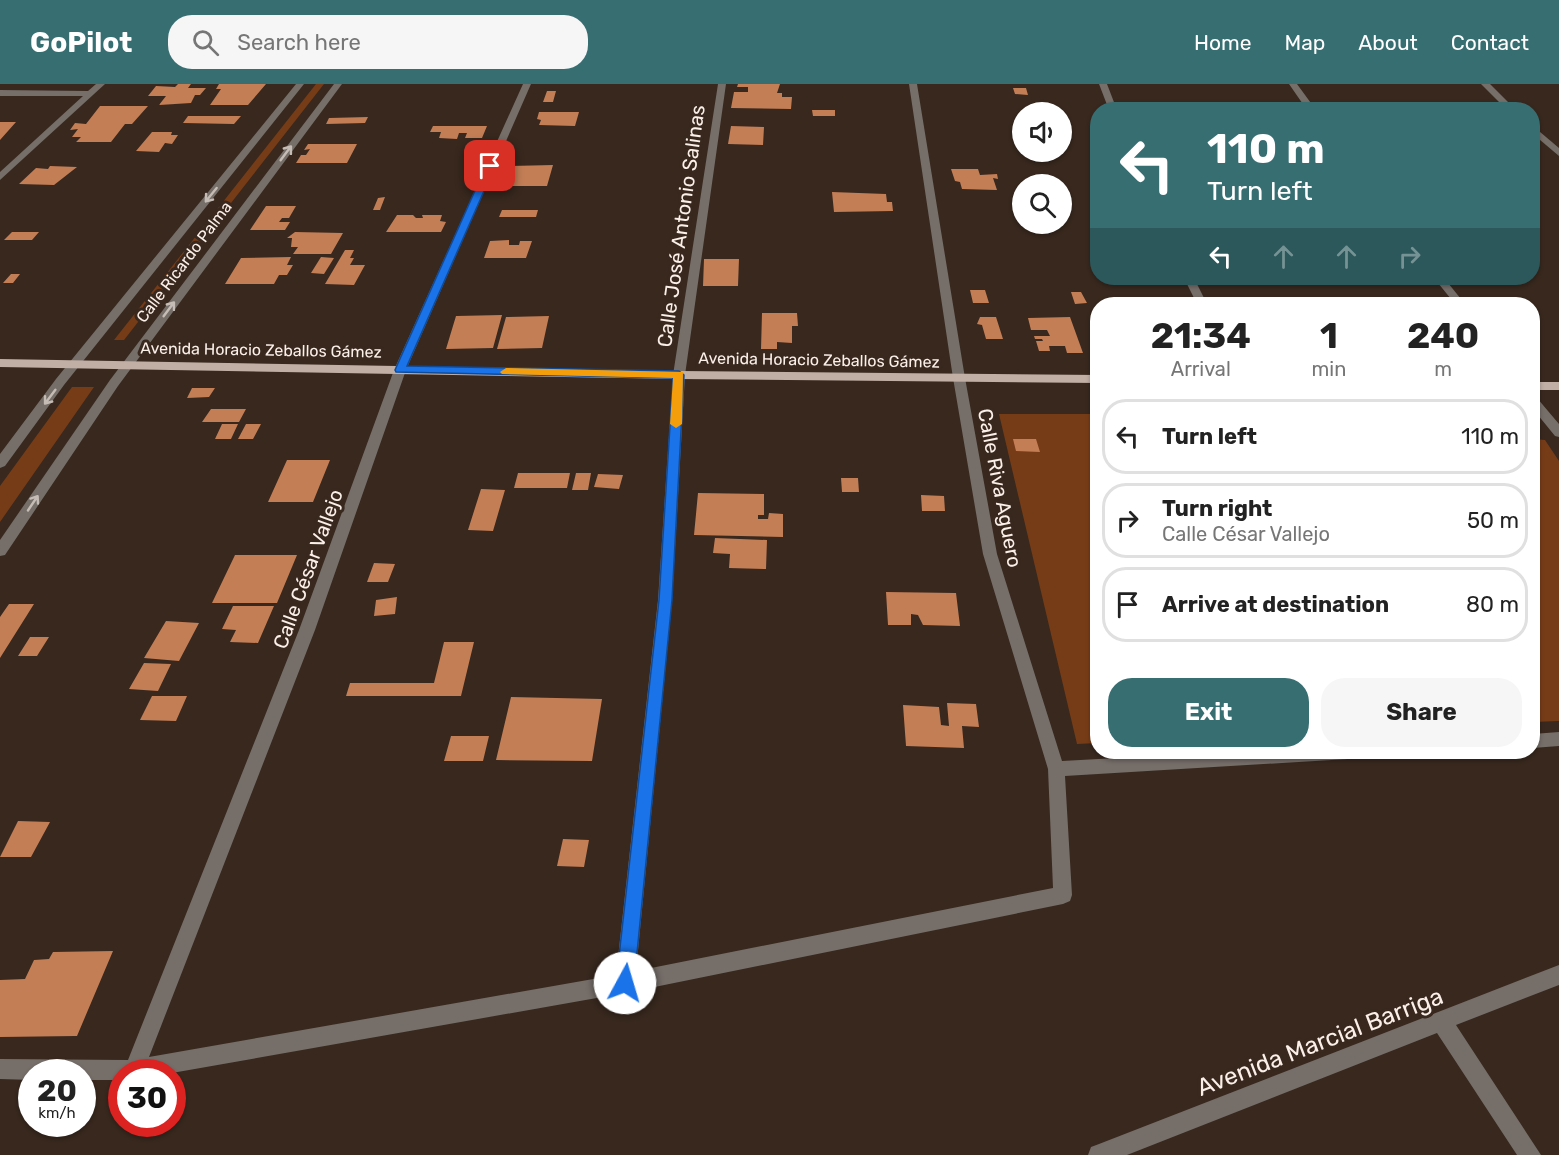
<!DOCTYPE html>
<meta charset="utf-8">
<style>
:root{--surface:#fff;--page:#f6f6f6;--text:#222;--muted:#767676;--line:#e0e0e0;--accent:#376e72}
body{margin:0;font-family:Rubik,sans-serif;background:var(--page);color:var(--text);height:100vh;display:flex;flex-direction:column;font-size:22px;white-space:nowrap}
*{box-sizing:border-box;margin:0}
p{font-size:20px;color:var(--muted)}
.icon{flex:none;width:33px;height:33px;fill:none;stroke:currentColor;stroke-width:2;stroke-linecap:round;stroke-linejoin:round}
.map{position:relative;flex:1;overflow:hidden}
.drawer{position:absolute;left:1090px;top:213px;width:450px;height:462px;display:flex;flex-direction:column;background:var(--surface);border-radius:24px;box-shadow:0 2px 4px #0004}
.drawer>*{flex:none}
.top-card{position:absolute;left:1090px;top:18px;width:450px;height:183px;border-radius:24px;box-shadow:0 2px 4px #0004;background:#376e72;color:#fff;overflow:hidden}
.buttons{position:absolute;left:1012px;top:18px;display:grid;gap:12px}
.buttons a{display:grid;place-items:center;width:60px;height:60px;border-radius:50%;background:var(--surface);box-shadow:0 2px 4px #0004;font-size:30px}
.speed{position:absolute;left:18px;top:975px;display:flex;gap:12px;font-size:30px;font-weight:700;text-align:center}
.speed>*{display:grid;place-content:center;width:78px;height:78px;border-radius:50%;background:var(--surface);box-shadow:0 2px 4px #0004;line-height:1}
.speed small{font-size:15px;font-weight:400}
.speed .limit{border:9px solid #d22;background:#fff;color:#111}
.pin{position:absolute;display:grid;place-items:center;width:51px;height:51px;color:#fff;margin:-26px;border-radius:12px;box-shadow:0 3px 9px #0006}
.me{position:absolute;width:66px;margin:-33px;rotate:6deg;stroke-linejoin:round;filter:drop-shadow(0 0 4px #0008)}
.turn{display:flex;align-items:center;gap:21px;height:126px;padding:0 18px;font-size:27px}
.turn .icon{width:78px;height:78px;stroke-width:2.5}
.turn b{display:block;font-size:42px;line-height:51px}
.lanes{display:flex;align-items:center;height:57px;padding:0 18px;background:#0003;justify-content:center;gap:30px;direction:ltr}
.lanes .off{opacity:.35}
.eta{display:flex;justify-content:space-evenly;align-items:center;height:102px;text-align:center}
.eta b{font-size:36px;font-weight:700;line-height:42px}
.cta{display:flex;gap:12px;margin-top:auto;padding:12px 18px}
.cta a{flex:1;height:69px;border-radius:24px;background:var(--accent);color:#fff;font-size:24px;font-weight:700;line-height:69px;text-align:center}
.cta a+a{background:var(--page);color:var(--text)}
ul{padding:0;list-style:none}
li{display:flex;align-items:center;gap:18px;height:75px;margin:0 12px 9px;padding:0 6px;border:3px solid var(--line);border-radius:24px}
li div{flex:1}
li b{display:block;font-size:22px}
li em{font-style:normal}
header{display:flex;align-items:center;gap:36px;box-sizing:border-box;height:84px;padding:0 30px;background:var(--accent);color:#fff}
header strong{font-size:28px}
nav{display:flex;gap:33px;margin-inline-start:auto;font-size:21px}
.search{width:420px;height:54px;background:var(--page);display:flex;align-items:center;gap:15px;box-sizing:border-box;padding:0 21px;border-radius:24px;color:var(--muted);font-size:22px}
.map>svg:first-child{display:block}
.green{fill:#763c17}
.building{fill:#c37e56}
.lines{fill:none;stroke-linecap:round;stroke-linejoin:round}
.minor{fill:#766e69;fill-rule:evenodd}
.major{fill:#c1afa5;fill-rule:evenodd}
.oneway{stroke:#c6bcb6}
.route{fill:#1a73e8;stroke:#114b97;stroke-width:1.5}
.slow{fill:#f59e0b}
.labels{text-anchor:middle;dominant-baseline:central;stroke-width:6;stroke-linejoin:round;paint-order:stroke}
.far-street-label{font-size:16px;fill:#fbf0e9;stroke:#38281e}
.street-label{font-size:20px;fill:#fbf0e9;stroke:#38281e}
.near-street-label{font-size:24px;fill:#fbf0e9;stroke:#38281e}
</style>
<header>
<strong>GoPilot</strong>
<div class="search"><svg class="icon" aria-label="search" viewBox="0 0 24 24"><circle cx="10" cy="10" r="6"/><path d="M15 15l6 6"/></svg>Search here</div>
<nav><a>Home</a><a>Map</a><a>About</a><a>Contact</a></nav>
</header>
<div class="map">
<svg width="1559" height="1071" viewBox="0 0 1559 1071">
<rect width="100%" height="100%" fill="#38281e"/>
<path class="green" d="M316 0H324L124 256H114Z
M72 303H94L0 438V402Z
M999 330H1098V659L1077 660Z
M1533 355 1545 356 1559 377V637L1533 638Z"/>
<path class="building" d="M178 0H191L188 4H206L200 11H195L191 19 159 21 166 12H148L156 2 175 3Z
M219 0H266L248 21H210L221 5H216Z
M738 0H780L777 9H782V13H792L791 25 731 24 734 8H748V3H737Z
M1013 4H1026L1028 11 1015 10Z
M547 7H556L553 18H543Z
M100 22H148L132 40H125L111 58H76L81 53H72L78 45 70 46 75 39 86 40Z
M1336 23H1365L1368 26H1338Z
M812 26H835V32H813Z
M539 28H579L575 42 539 41 541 36 537 35Z
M188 32H241L234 40 183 39Z
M368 33 365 39 326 40 329 34Z
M0 38H16L0 56Z
M433 42H487L482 54H465L467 49H459L457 55 439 54 441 48H430Z
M731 42 764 43 763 61 728 60Z
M152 48H172L171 51H178L172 60 165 59 159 68 136 67Z
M308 60H357L347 79H296L301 71H306L310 65 304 66Z
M553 81 547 102H503L510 82Z
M50 82 77 83 54 101 19 100 36 84 48 85Z
M951 85H978L980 91 997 90 998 95 993 94 997 106 962 105 960 98 955 97Z
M832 108 886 110 887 118H892L893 127 834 128Z
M385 113 380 126H373L378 114Z
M266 122H296L289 134H282L279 138H290L285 146H250Z
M502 126H538L536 133H499Z
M397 131H413L416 134H423L422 131H442L440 137 446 138 441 148H386Z
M12 148H39L32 156H4Z
M295 148 343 149 331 170H293L298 163H291L292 154H287Z
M509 156V161H519L520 157H532L526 174H484L490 157Z
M345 166H354L350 174H354L350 181H365L354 201 325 200Z
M291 173 287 181H293L287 191H279L274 200H225L241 174Z
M321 173 334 174 324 190 311 189Z
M704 175H739L738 202H703Z
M11 190H20L13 199H3Z
M970 206H985L989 219H973Z
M1071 208H1081L1087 219 1075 220Z
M762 229H797L798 242H792V259L777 258V265H761Z
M502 231 493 264 446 265 456 232Z
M549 232 542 264 497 265 506 233Z
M980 233H996L1003 255H986L982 241 977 240Z
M1070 233 1083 269H1067L1065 262H1049L1050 267H1039L1036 257H1043L1042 255H1035L1034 252H1050L1047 246H1031L1028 234Z
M192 304H215L209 313 187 314Z
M211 325H246L239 338H202Z
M222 340H238L231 355H215Z
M246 340H261L253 355H238Z
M1013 355H1036L1040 368 1016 367Z
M287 376H330L313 418H268Z
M518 389H570L567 404H514Z
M576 389H591L588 406H572Z
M598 390 623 391 619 405 594 403Z
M841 394H858L859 408H842Z
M481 405 505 406 493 447 468 446Z
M698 409 764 410V431H758V435H768L769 429 783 430V453L694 451Z
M921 411 944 412 945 427H922Z
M715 454 767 456 766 485 729 484 730 470 713 469Z
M235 471H297L277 519H212Z
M374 479 395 480 388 498H367Z
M886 508 956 509 960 542 923 541 918 531 911 530V541H888Z
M397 513 395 530 374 532 376 516Z
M9 520H34L0 574V533Z
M233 522H274L258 559 230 558 236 546 222 545Z
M166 537 199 539 179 577 144 574Z
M30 553H49L37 572H18Z
M444 558H474L461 612H346L350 599H434Z
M144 579 171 580 158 607 129 605Z
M152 612H187L176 637 140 636Z
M511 613 602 615 592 677 496 676Z
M947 619 976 620 979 643 962 642 964 664 906 662 903 621 939 623 941 641 949 642Z
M451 652H489L483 677H444Z
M18 737 50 738 31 773H0Z
M563 755 589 756 584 783 557 782Z
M113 867 77 952 0 953V896L25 895 34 876 49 875 53 868Z"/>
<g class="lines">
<path class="minor" d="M96 0H105L0 96V88L83 12H0V6L88 7Z
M296 0H304L64 301 5 382 0 384V370L56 295Z
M334 0H342L118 302 5 471 0 472V456L110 296Z
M523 0H531L406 286 315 546 149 973 616 891 658 516 673 291 718 0H726L685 291 672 516 636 887 1053 804 1048 685 983 470 953 294 909 0H917L965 294 997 470 1062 677 1227 668H1356L1354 673 1348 675 1065 692 1072 811 1070 817 1063 820 625 909 172 989 122 988V996H82V988H32V996L0 995V975L128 976 299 546 394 286Z
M1099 0H1107L1117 26H1109Z
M1289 0H1297L1316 26H1307Z
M1481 0H1490L1516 26H1507Z
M1533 42 1559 64V72L1533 50Z
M1184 194H1194L1207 220H1197Z
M1434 194H1444L1465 220H1455Z
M1533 313 1537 314 1559 340V353L1555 352 1533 325Z
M1559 648V662L1533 664V650Z
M1559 881V901L1456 941 1541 1071H1517L1437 949 1127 1071H1088L1091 1063 1099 1060Z"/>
<path class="major" d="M0 275 679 287 1098 291V299L679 295 0 283Z
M1533 298H1559V306H1533Z"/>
</g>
<defs><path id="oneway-shaft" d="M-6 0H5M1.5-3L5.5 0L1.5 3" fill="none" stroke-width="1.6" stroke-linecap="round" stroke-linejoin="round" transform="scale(1.5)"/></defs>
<g class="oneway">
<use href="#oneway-shaft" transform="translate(286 69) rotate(-53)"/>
<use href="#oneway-shaft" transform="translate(211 111) rotate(129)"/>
<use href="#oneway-shaft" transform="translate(169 225) rotate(-53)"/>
<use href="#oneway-shaft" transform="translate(50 313) rotate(127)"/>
<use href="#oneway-shaft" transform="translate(33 419) rotate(-56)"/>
</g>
<path class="route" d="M490 79 495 82 407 282 679 287 684 291 672 516 634 899 631 905 625 908 618 905 616 899 659 516 673 294 396 288 395 286 486 82Z"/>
<path class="slow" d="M506 284 683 288 682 340 676 344 670 340 673 294 502 290 500 288Z"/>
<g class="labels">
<g class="far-street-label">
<text transform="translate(184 178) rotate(-53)">Calle Ricardo Palma</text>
<text transform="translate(261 266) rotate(1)">Avenida Horacio Zeballos Gámez</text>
<text transform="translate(819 276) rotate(1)">Avenida Horacio Zeballos Gámez</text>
</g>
<g class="street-label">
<text transform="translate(681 142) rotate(-82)">Calle José Antonio Salinas</text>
<text transform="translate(1000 404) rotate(79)">Calle Riva Aguero</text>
<text transform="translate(308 485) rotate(-70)">Calle César Vallejo</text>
</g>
<g class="near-street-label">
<text transform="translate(1320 958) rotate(-21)">Avenida Marcial Barriga</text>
</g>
</g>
</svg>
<div class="buttons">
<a><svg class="icon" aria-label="sound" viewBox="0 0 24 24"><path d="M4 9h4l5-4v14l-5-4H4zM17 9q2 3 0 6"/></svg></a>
<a><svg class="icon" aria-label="search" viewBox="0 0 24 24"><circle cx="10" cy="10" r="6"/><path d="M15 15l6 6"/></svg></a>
</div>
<div class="speed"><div>20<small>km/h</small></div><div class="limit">30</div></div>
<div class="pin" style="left:490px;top:82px;background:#d93025"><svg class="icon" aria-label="arrive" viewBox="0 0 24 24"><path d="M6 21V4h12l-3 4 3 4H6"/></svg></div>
<svg class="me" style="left:625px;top:899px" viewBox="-20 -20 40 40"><circle r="19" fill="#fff"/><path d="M0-13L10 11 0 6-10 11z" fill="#1a73e8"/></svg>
<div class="top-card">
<div class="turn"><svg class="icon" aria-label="left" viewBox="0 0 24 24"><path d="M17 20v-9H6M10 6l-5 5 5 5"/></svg><div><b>110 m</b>Turn left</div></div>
<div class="lanes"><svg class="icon" aria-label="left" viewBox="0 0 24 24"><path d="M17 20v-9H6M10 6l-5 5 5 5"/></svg><svg class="icon off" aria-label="ahead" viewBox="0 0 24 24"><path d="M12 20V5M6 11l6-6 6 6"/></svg><svg class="icon off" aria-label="ahead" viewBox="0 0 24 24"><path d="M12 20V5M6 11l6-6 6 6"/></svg><svg class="icon off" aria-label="right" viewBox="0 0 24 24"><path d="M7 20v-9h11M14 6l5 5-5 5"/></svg></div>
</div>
<section class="drawer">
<div class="eta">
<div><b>21:34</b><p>Arrival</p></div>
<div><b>1</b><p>min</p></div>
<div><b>240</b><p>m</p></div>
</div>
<ul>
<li><svg class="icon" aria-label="left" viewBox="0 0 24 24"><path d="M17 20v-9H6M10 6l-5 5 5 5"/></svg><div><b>Turn left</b></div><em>110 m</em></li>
<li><svg class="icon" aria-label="right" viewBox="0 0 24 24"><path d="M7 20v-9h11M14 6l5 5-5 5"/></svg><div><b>Turn right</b><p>Calle César Vallejo</p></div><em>50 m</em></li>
<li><svg class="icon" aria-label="arrive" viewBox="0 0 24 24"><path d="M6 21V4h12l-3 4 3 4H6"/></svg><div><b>Arrive at destination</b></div><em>80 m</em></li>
</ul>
<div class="cta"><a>Exit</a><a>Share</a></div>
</section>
</div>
